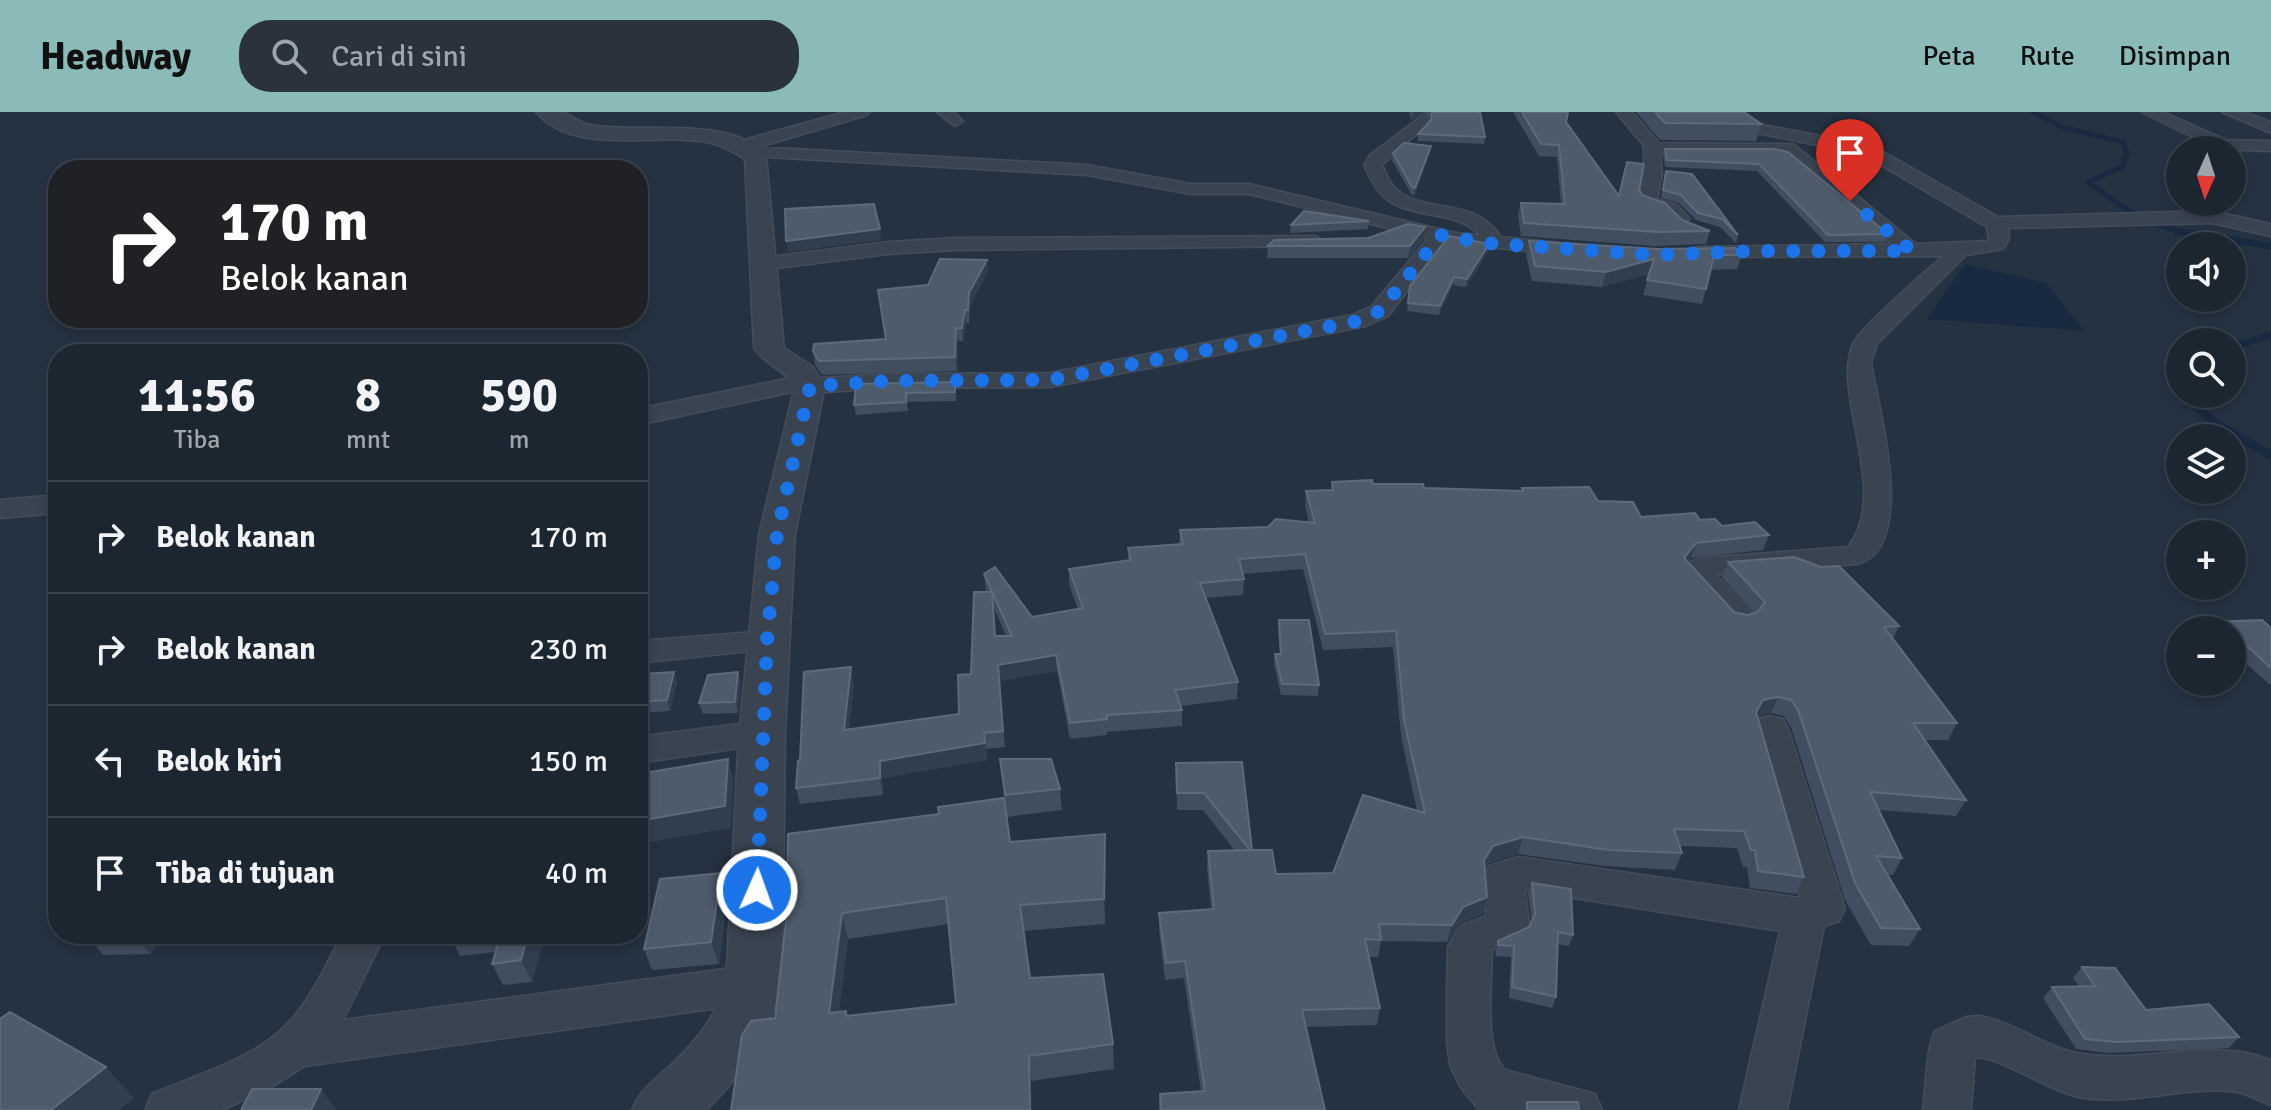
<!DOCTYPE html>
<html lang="id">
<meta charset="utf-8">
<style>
:root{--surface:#1c2631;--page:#29323d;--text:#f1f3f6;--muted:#a0a5ab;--line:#3a434d;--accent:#8bbbb9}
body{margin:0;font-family:Signika,sans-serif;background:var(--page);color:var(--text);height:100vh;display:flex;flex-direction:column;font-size:30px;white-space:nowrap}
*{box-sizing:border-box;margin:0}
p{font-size:26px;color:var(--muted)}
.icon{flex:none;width:44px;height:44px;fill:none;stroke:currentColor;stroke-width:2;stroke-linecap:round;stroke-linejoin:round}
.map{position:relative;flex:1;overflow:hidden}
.details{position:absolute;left:48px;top:232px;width:600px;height:600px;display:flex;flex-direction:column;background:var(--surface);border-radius:32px;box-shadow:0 4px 12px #0003,0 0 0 2px var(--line)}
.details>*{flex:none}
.hud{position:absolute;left:48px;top:48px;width:600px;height:168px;border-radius:32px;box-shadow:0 4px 12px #0003,0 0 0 2px var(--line);background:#202124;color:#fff;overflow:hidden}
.needle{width:52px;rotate:183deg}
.buttons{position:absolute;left:2166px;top:24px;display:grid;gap:16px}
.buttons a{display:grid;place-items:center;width:80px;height:80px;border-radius:50%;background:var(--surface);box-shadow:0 4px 12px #0003,0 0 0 2px var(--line);font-size:40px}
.pin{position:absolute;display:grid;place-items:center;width:68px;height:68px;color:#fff;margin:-82px -34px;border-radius:50% 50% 50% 0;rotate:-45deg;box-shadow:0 0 8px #0007}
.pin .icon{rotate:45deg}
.me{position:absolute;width:88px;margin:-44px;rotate:2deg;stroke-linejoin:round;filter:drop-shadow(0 0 6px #0008)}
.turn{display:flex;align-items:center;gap:28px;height:168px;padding:0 40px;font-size:36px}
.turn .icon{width:104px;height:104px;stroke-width:2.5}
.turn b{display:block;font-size:56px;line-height:68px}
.eta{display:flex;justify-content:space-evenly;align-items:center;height:136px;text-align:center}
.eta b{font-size:48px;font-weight:700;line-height:56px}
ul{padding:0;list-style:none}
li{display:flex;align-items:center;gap:24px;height:112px;padding:0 40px;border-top:2px solid var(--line)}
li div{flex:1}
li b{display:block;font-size:30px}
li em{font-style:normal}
header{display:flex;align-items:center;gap:48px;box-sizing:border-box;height:112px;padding:0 40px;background:var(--accent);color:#111}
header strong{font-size:38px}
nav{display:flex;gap:44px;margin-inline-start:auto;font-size:28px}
.search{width:560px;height:72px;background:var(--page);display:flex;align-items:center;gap:20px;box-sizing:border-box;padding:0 28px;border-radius:32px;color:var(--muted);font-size:30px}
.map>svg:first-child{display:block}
.water{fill:#182940}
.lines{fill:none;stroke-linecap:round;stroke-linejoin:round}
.stream-far2{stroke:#182940;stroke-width:5}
.stream-far1{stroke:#182940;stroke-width:7}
.stream{stroke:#182940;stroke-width:9}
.minor-casing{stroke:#434d5a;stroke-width:3}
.tertiary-casing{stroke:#434d5a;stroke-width:3}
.minor{fill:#3a4451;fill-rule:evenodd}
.tertiary{fill:#3a4451;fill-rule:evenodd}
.wall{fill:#404e5f;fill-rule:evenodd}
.shaded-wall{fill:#303e4e}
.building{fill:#4d5b6b;stroke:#5d6a7a;stroke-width:2;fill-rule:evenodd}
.route{stroke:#1a73e8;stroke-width:14;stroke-dasharray:0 25.2}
</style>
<header>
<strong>Headway</strong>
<div class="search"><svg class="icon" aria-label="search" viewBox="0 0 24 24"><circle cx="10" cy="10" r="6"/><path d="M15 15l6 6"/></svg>Cari di sini</div>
<nav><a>Peta</a><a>Rute</a><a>Disimpan</a></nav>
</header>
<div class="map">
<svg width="2271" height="998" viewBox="0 0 2271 998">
<rect width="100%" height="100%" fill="#253241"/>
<path class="water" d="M1965 152 2046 171 2084 219 1927 207Z"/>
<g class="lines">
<path class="stream-far2" d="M2033 0 2062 15 2123 30 2127 42 2122 55 2088 70C2120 94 2148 115 2189 121"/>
<path class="stream-far1" d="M2176 119 2271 134
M2232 235 2271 223"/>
<path class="stream" d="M2184 282 2217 313 2271 343"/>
<g class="minor-casing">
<path id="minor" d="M845 0H870L867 3 759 35 1087 53 1191 72H1249L1456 121 1480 123C1453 95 1406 110 1380 81 1373 73 1369 63 1364 53L1370 43 1422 4 1428 6V12L1382 53C1385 60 1389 69 1394 75 1425 105 1472 82 1501 125L1570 132 1580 138 1570 144 1445 130 1388 204 1366 214 1050 275 891 276 810 281 801 278 638 313V297L810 262 820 266 891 262 1050 261 1352 203 1372 194 1428 126 1249 82H1191L1087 63 748 44 740 39 747 34V27Z
M937 0H954L963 9 955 14Z
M1616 0H1632L1659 31 1793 32 1916 132 1989 129 1987 115 1862 42 1752 20 1722 0H1741L1763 13 1873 34 1998 105 2212 99 2271 112V124L2212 111 2008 116 2009 127 2003 137 1966 143 1877 232 1871 251C1878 294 1919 437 1857 452L1716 463 1756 506 1751 513 1740 516 1729 513 1682 462 1692 449 1703 446 1848 435C1892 380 1829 280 1854 230 1864 212 1924 161 1943 144L1689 145 1686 141 1696 135 1892 132 1783 41H1660L1662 62 1657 87 1677 93 1690 107 1680 113C1671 110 1671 105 1663 101 1654 96 1645 97 1638 90L1644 62V34Z
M2142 0H2163L2226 28 2271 29V39L2217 37Z
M2222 0H2244L2271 10V21Z
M2180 50V66H2168L2165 62 2174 51Z
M1315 124 1325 130 1322 134 955 138 888 142 762 158 752 152 762 146 888 130 955 126Z
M58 383V401L0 406V388Z
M767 519 779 522 783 529 779 536 638 551V529Z
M1770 604 1783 607 1788 616 1845 797 1839 809 1824 814 1787 998H1739L1780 819 1525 778 1529 813 1523 825 1492 838C1492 870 1483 935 1505 958L1595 982 1602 998H1479L1460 974 1450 953 1447 930V878L1448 835 1455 822 1461 814 1486 804 1483 765 1489 754 1518 745 1800 786 1752 616 1757 607Z
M762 609 775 613 780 622 775 631 638 651V625Z
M342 822H385L343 908 754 853 770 859 776 872 770 885 754 891 305 954 270 976 222 998H145L152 982C194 964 244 950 279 920 308 894 325 856 342 822Z
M1980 904C2017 911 2047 937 2083 942 2147 952 2209 924 2271 948V993C2260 989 2248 982 2237 980 2188 973 2137 993 2084 986 2047 980 2005 946 1975 945L1971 998H1923C1926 975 1926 938 1935 919L1966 905Z"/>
</g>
<g class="tertiary-casing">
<path id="tertiary" d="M536 0C544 0 554 0 561 0 571 3 579 11 590 13 637 22 733 2 766 44L784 236 813 255 825 274 795 422 785 622 782 872C768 922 743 963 706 998H632C641 976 656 967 673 951 697 928 716 904 726 872L739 622 759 422 795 274C787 259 766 254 754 236L745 47C734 40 723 34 711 31 659 19 575 46 536 0Z"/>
</g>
<use href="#minor" class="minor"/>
<use href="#tertiary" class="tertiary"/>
</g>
<path class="wall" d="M1409 0H1480L1485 25 1484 32 1418 29V22L1431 6 1423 1 1412 8Z
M1513 0H1568L1566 10 1619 84 1639 78 1642 83 1682 108 1710 119 1706 132 1654 134 1521 124 1518 104 1521 91 1561 92 1557 45 1539 44Z
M1636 0H1744L1761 12 1756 29 1660 28Z
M1665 37H1774L1888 122 1885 130H1825L1757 59 1665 55 1663 44Z
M1393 41H1430L1414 84 1411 82 1392 48Z
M1666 59 1692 62 1738 123 1736 131 1720 115 1696 108 1679 91 1661 86Z
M1369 109 1368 117 1290 121 1291 113Z
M1425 115 1424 127 1408 146H1267L1268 134 1368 126Z
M1529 129 1742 143 1737 157 1711 158 1702 192 1643 183 1649 162 1602 175 1532 169 1526 143Z
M1489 132 1488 140 1466 175 1453 173 1439 203 1407 199 1410 174Z
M988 160 970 194 969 211H966L963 229H958L957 259 822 263 815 253 813 239 885 227 928 173Z
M856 272 956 279V289L907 290 908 299 856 303 854 293Z
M1332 370 1424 376 1521 379 1522 376 1598 389 1641 405 1700 408 1722 414 1769 423 1763 438 1691 446 1688 450 1734 500 1747 503 1754 501 1722 466 1728 450 1899 514 1893 527 1957 611 1948 628H1925L1966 688 1956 704 1879 698 1902 746 1893 763H1887L1920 817 1909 834 1871 833 1845 788 1791 615 1784 604 1771 601 1757 604 1804 765 1796 782 1750 776 1747 755H1743L1737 736 1680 734 1682 741 1675 758 1604 754 1518 742 1488 751 1485 756 1483 802 1459 812 1447 830 1381 829 1378 845H1369L1380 896 1377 913 1306 915 1325 998H1159L1160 982 1201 979 1184 866 1165 868 1159 818V801L1211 797 1207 756 1208 739H1235L1203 698H1177L1176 651 1242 650 1252 738 1276 762 1333 761 1417 699 1401 624 1393 535 1323 538 1303 457 1243 462 1244 467 1243 483 1206 486 1238 570 1237 587 1181 594 1182 598V614L1107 620V623L1070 627 1057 559 999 569 1005 635 986 637 987 648 883 666V683L800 692 796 676 800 648 854 572 849 617 959 602 971 562 986 480 984 462 1032 505 1078 497 1069 473V457L1128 448V436L1179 433 1180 418 1268 415 1309 411 1305 394 1306 379 1331 378ZM993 494 1000 510 1006 524H996Z
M1279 508 1319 573 1318 584 1281 583 1274 552 1275 542H1280L1278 519Z
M2212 510 2271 516V572H2269L2240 546H2234L2232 544V518H2206Z
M738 560 741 570 738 601 703 602 699 591Z
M677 570 670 599 638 601V571Z
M1000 647 1060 677 1062 698 1007 705Z
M1105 722V812L1023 819 1030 866 1113 932 1114 957 1031 969 775 906 786 809ZM949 812 956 892 848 903 846 899 839 900 848 827Z
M721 761 728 782 719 852 652 858 644 837Z
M1532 771 1573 823 1569 834 1558 832 1556 885 1552 896 1509 886 1511 845 1495 844 1498 829 1529 815 1532 810 1528 782Z
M86 822H166L150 842 103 843Z
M449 822H545L532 870 503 873 492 852 496 840 460 844Z
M2082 855 2146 898 2239 925 2229 936 2107 941 2076 937 2043 886 2052 875 2079 874 2073 866Z"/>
<path class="shaded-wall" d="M1415 0H1423L1412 8 1413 1Z
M1431 34 1430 41 1414 84 1415 76Z
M1425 115 1424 127 1408 146 1410 134Z
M880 117 881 128 788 140 786 129Z
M1489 132 1488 140 1466 175 1467 167Z
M1654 147 1650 162 1602 175 1606 160Z
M987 148 988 160 970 194 969 211V181Z
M1454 165 1453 173 1439 203 1440 194Z
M965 198 966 211 963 229 962 216Z
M956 216 958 229 957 259 955 245Z
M1696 431 1691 446 1679 462 1684 446Z
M1056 543 1057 559 999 569 1005 635 998 553Z
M851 555 854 572 847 634 844 618Z
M674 560 677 570 670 599 667 588Z
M738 560 741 570 738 601 735 590Z
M1778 585 1771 601 1756 604V600L1763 588Z
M984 621 987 648 883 666V683L880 666V649Z
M728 647 734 669 731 716 638 732V709Z
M1105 722 1106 748 1105 812 1104 787Z
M1523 725 1518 742 1488 751 1480 765 1484 748 1493 734Z
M721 761 728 782 719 852 711 830Z
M1487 785 1483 802 1459 812 1447 830 1452 813 1463 795Z
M842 801 848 827 836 926 829 901Z
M134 822H166L150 842Z
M528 822H545L532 870 521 848Z
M1029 944 1031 969 1032 998H1030Z
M106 955 134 986 119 998H51Z
M321 977 337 998H311Z"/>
<path class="building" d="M1432 0H1480L1485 25 1418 22 1431 8Z
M1522 0H1568L1566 10 1619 84 1627 50 1644 52 1639 78 1642 83 1665 91 1682 108 1710 119 1658 120 1524 111 1521 91 1565 92 1559 33 1541 32Z
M1655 0H1744L1761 12 1665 11Z
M1404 31 1431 34 1415 76 1412 75 1393 41Z
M1665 37H1774L1788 40 1888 122 1828 123 1759 52 1667 48Z
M1666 59 1692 62 1738 123 1722 107 1698 101 1681 83 1663 78Z
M874 92 880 117 786 129 785 97Z
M1304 99 1369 109 1291 113Z
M1408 112 1425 115 1410 134H1268L1274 128 1368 126Z
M1449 124 1489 132 1467 167 1454 165 1440 194 1408 191 1410 174Z
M1529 129 1658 137 1735 136 1742 143H1714L1706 177 1647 168 1654 147 1606 160 1535 154Z
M940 147 987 148 969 181 968 198H965L962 216H956L955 245 819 249 813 239 814 232 886 227 878 178 928 173Z
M955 270V280L906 281V290L854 293 856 272Z
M1372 368 1373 372H1423L1424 376 1523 379 1522 376 1589 375 1598 389 1633 390 1641 405 1695 401 1700 408 1715 407 1722 414 1755 410 1769 423 1696 431 1684 446 1734 500 1747 503 1758 500 1765 490 1728 450 1794 445 1821 455 1839 454 1899 514 1884 515 1957 611H1913L1966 688 1870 680 1902 746 1876 744 1920 817 1881 816 1855 771 1798 598 1791 588 1778 585 1763 588 1756 600 1804 765 1758 759 1755 738H1751L1744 719 1674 717 1682 741 1609 738 1523 725 1493 734 1484 748 1487 785 1463 795 1452 813 1379 812 1381 828 1365 827 1380 896 1302 898 1325 998H1161L1160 982 1205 979 1185 849 1166 851 1159 801 1214 797 1208 739 1250 738 1204 681H1177L1176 651 1242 650 1252 738H1272L1276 762 1333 761 1363 683 1425 701 1404 608 1396 519 1325 522 1305 442 1239 447 1244 467 1200 471 1238 570 1175 578 1182 598 1107 603V607L1070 611 1056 543 998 553 1003 619 984 621 985 631 880 649V666L796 676 798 649 800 648 804 560 851 555 844 618 959 602 958 563 971 562 974 480H992L995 524H1012L984 462 995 455 1032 505 1083 496 1069 457 1131 448 1128 436 1183 432 1180 418 1268 415 1276 407 1315 411 1306 379 1333 378 1332 370Z
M1279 508H1309L1319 573 1282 572 1275 542H1281Z
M2262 508 2271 516V556L2248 535 2241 536 2232 527V518H2221L2212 510Z
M674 560 667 588 638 590V571L641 562Z
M738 560 735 590 699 591 708 563Z
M728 647 725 694 638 709V662Z
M1000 647H1051L1060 677 1005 683Z
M1004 686 1010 730 1105 722 1104 787 1020 793 1030 866 1103 862 1113 932 1029 944 1030 998H731L742 923 751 909 775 906 786 809 788 722 939 702 938 695ZM946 786 956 892 846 904V899L829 901 842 801Z
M721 761 711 830 644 837 660 767Z
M1532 771 1571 777 1573 823 1558 820 1556 885 1512 875 1514 834 1498 833V829L1529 815 1535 802Z
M501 822H528L521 848 492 852Z
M2082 855 2115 856 2146 898 2209 892 2239 925 2116 930 2085 927 2052 875 2095 874Z
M10 900 106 955 51 998H0V907Z
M252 977H321L311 998H241Z
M1527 990H1578L1579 998H1527Z"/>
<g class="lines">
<path class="route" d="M757 778 767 529 777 422 810 274 891 269 1050 268 1358 209 1380 199 1441 123 1484 131 1654 143 1755 139H1912L1850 89"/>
</g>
</svg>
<div class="buttons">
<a><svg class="needle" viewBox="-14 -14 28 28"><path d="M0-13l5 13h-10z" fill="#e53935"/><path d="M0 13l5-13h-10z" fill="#a0a5ab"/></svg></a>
<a><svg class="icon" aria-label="sound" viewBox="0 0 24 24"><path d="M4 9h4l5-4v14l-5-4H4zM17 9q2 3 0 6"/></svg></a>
<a><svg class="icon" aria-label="search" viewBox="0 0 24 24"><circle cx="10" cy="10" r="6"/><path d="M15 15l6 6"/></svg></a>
<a><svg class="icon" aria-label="layers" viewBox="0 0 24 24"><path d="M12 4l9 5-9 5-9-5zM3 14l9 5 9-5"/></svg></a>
<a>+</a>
<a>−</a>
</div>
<div class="pin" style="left:1850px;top:89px;background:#d93025"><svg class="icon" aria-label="arrive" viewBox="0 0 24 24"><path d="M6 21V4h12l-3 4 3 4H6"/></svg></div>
<svg class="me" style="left:757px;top:778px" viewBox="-20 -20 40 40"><circle r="17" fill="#1a73e8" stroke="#fff" stroke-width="3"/><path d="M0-11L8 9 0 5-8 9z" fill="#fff"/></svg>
<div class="hud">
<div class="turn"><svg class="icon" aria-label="right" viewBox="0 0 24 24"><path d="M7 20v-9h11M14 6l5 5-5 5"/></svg><div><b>170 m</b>Belok kanan</div></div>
</div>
<section class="details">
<div class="eta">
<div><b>11:56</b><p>Tiba</p></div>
<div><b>8</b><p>mnt</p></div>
<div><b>590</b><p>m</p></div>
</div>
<ul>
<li><svg class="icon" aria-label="right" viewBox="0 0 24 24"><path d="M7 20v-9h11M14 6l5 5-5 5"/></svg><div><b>Belok kanan</b></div><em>170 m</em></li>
<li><svg class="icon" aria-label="right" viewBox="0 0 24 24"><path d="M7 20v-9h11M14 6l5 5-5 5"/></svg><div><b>Belok kanan</b></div><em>230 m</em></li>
<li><svg class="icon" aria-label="left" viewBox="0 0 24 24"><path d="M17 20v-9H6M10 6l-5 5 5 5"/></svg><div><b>Belok kiri</b></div><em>150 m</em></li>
<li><svg class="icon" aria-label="arrive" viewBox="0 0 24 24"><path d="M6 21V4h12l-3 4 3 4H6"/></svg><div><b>Tiba di tujuan</b></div><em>40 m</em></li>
</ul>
</section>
</div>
